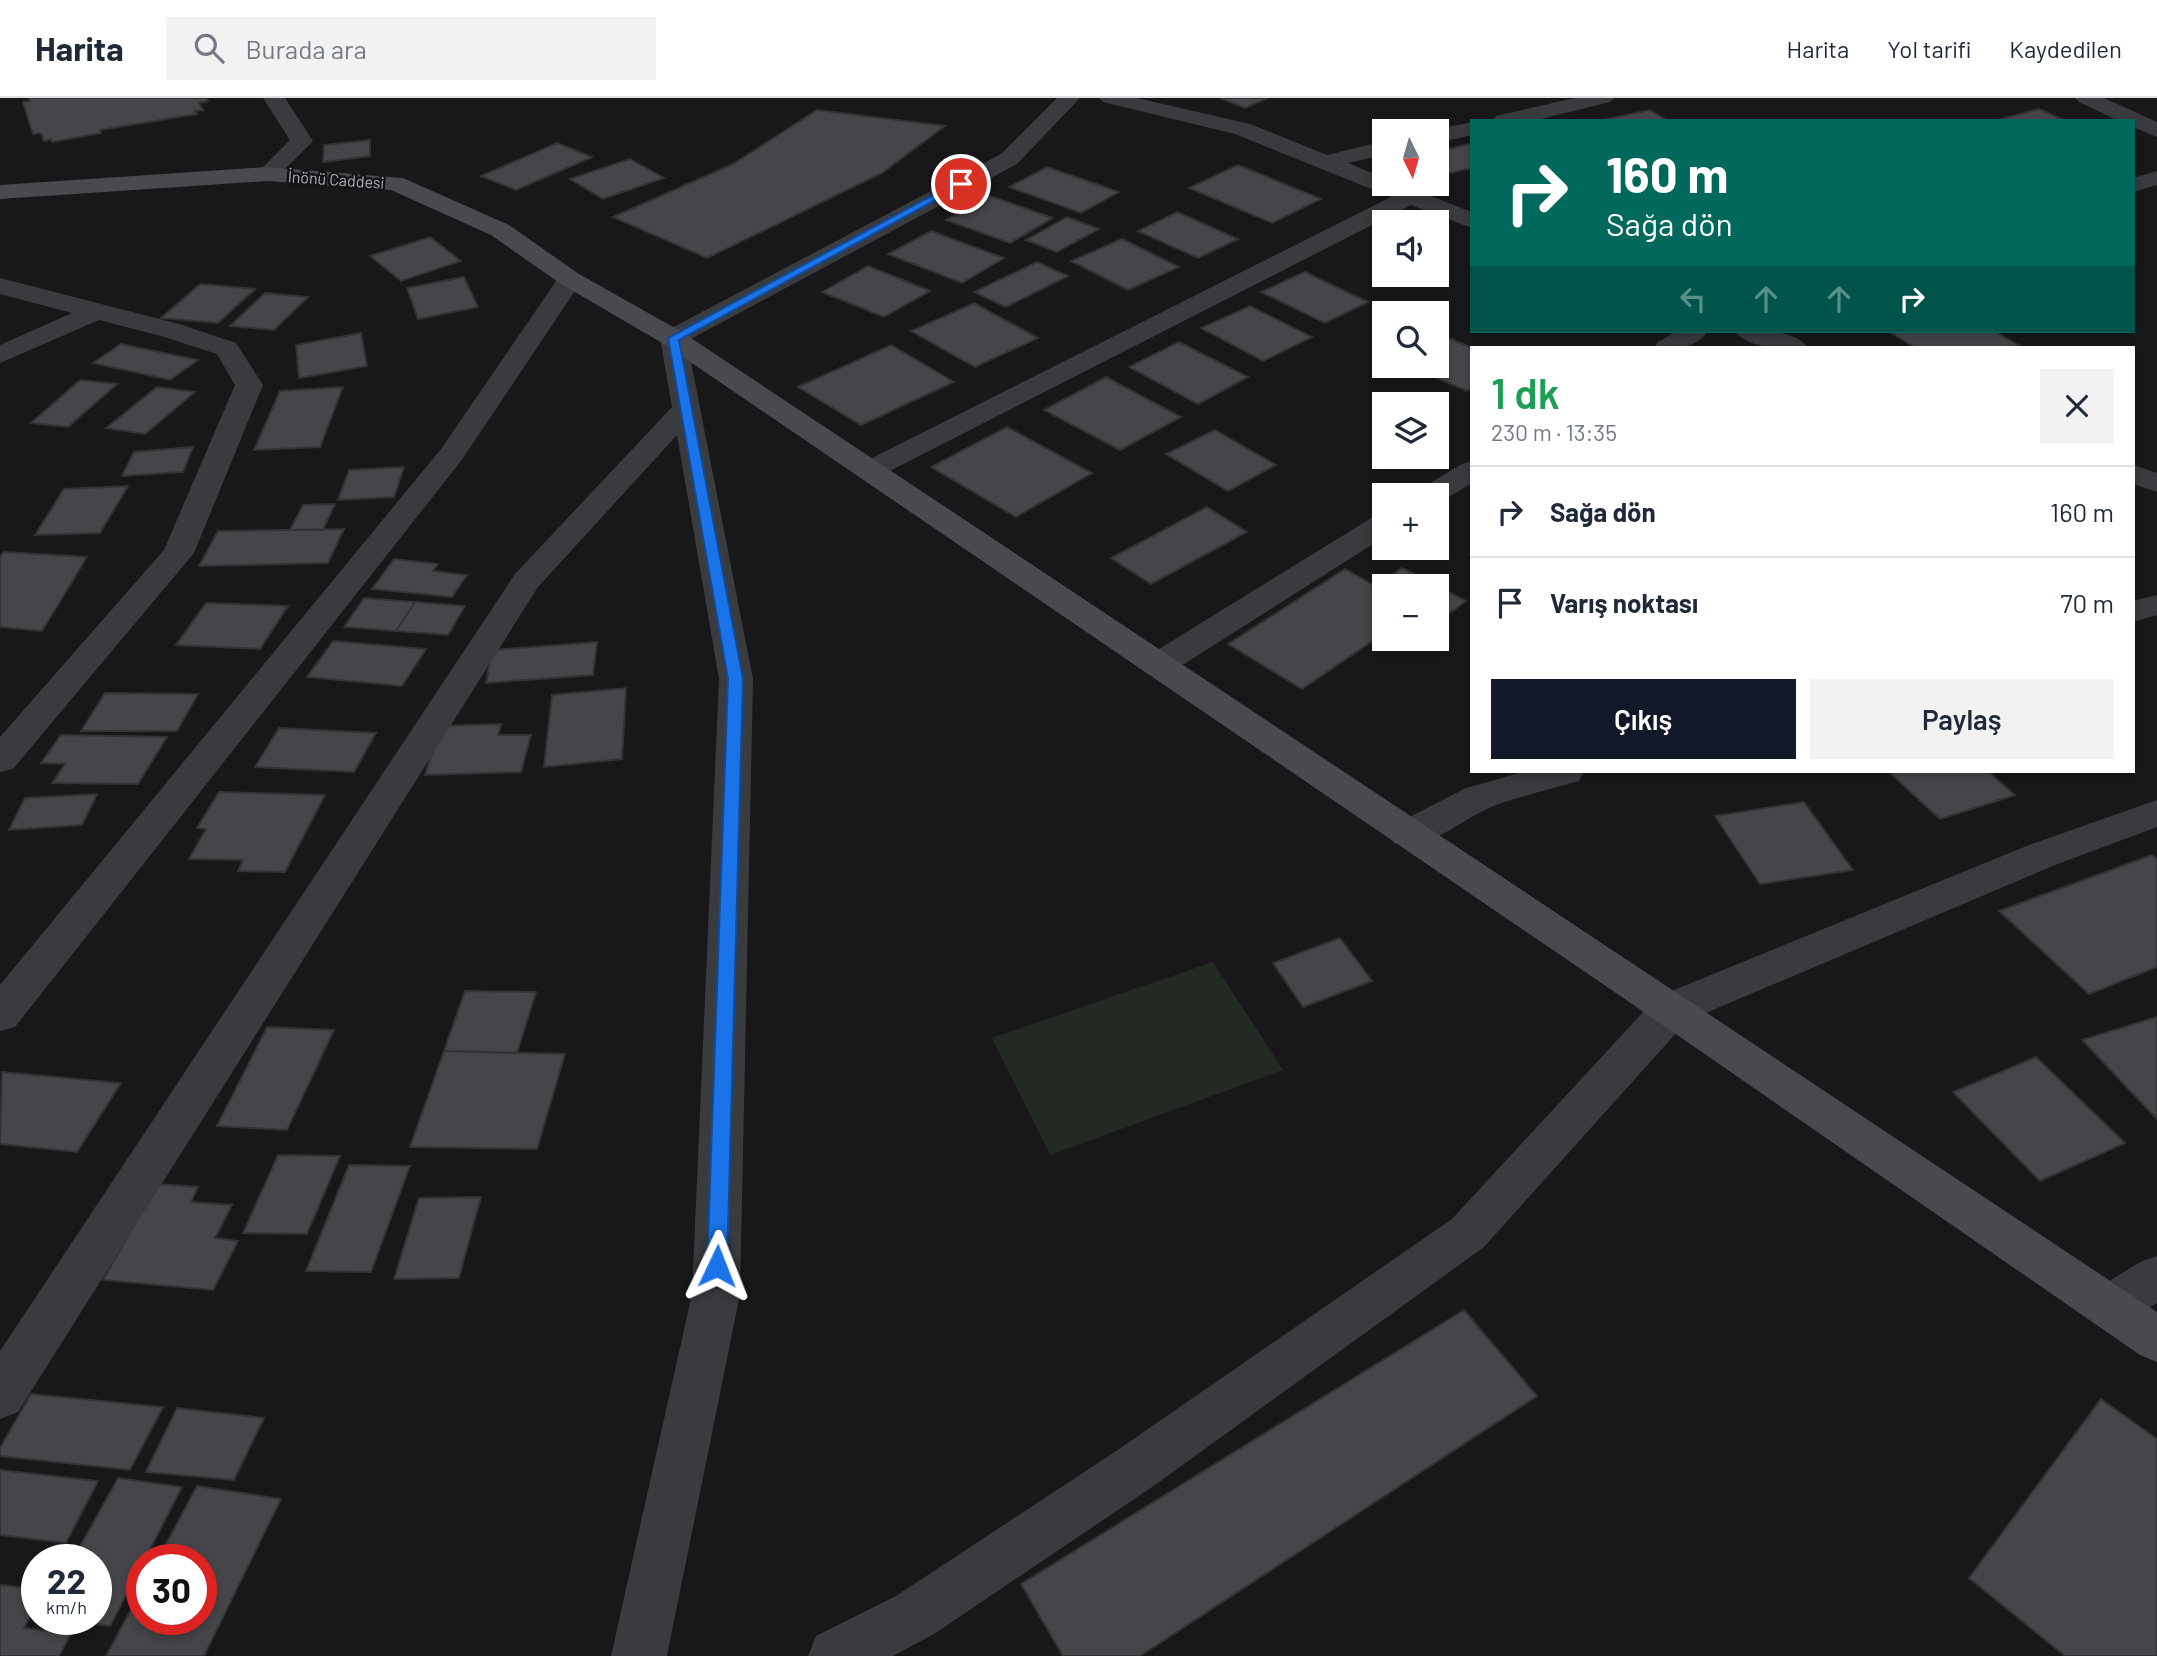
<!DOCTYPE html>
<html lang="tr">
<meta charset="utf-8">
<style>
:root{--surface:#fff;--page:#f2f2f3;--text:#1f2937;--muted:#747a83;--line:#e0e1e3;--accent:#111827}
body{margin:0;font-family:Barlow,sans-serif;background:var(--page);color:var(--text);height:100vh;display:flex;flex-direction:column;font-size:26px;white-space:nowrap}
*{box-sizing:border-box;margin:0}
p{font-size:23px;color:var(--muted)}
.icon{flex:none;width:38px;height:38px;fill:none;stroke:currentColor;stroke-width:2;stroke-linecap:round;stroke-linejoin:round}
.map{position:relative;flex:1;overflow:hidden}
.drawer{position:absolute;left:1470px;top:248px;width:665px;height:427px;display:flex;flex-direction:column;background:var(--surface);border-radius:0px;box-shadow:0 4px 10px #0003}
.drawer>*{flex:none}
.top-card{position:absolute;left:1470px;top:21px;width:665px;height:214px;border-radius:0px;box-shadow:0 4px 10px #0003;background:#00695c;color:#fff;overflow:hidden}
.needle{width:46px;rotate:175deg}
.controls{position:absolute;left:1372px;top:21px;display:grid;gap:14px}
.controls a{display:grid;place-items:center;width:77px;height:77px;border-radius:0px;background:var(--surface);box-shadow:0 4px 10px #0003;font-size:35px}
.speed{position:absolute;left:21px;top:1446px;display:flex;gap:14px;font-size:35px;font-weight:700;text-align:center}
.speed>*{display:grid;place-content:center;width:91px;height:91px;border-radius:50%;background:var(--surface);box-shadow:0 4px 10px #0003;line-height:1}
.speed small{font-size:18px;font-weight:400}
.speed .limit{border:10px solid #d22;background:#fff;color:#111}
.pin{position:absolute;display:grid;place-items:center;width:60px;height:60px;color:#fff;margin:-30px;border:4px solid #fff;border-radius:50%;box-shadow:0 2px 7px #0007}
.me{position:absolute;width:77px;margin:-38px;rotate:2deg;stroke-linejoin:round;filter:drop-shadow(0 0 5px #0008)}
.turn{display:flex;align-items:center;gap:24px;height:147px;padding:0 21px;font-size:32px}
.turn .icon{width:91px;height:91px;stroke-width:2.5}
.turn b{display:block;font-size:49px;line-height:60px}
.lanes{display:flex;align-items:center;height:66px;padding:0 21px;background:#0003;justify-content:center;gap:35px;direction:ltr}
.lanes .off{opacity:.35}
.round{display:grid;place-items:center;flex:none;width:74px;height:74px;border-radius:0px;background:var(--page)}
.overview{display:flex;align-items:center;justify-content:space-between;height:119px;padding:0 21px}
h1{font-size:42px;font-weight:600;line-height:52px;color:#1e9e55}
.button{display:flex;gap:14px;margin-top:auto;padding:14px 21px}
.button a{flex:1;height:80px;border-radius:0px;background:var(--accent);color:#fff;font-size:28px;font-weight:600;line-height:80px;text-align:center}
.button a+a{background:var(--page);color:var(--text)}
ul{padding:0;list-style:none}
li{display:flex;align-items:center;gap:21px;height:91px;padding:0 21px;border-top:2px solid var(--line)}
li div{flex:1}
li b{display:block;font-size:26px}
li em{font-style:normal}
header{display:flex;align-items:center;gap:42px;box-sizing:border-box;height:98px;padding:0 35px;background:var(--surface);border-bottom:2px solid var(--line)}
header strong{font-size:33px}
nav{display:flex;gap:38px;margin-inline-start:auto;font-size:24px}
.search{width:490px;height:63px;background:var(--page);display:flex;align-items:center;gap:18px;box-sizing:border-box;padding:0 24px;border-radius:0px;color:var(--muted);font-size:26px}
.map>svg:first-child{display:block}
.green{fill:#232a24}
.building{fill:#46464a;stroke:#333336;stroke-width:2}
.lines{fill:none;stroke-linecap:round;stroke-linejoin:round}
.street{fill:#3a3b3f;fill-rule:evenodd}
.secondary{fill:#484a4f;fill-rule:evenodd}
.route{fill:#1a73e8;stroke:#114b97;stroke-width:2}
.labels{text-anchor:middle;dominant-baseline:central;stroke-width:5;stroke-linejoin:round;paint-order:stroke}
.far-street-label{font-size:16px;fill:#acb0b8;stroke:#131315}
</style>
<header>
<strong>Harita</strong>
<div class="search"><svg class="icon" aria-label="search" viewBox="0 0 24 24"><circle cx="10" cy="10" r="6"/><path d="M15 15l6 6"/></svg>Burada ara</div>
<nav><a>Harita</a><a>Yol tarifi</a><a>Kaydedilen</a></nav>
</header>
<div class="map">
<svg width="2157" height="1558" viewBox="0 0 2157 1558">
<rect width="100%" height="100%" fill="#18181a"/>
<path class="green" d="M1213 864 1283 972 1050 1057 992 940Z"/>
<path class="building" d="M29 0H206L208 3 199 5 203 12 195 13 197 16 100 32 101 35 52 44 51 41 44 43 41 35 33 36 23 4 30 3Z
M1220 0H1268L1245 10Z
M2039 11 2066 23H1994Z
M817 12 945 28 882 75 707 160 613 119 733 66Z
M1650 12 1668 23H1598Z
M370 42V58L323 64 324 47Z
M557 45 592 59 516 92 481 78Z
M1469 46 1472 48V70L1437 78V54Z
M630 61 664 80 603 101 570 81Z
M1238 67 1321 101 1272 125 1189 90Z
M1047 69 1119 94 1081 115 1009 89Z
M990 98 1053 120 1010 145 946 122Z
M1177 114 1238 141 1198 160 1138 133Z
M1067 119 1099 131 1057 154 1026 142Z
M931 133 1004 160 962 185 888 156Z
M430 139 461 163 401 183 370 158Z
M1122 141 1179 169 1128 192 1071 163Z
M1037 164 1068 178 1006 209 974 194Z
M868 168 930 193 884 219 822 194Z
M1305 174 1368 204 1325 225 1261 194Z
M464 179 478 209 418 221 407 190Z
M200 186 255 191 218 225 161 220Z
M265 195 308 199 274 232 230 228Z
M974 205 1038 240 975 269 911 233Z
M1250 208 1312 239 1263 263 1201 230Z
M1888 233H1994L2023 250H1916Z
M361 235 367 268 299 280 296 247Z
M1437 235 1472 250V290L1467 293 1409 268H1437Z
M1179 244 1248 279 1198 306 1129 269Z
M121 246 198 262 170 282 93 265Z
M891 247 954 284 861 327 798 289Z
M1106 279 1181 319 1120 352 1044 312Z
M80 282 117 286 68 329 31 325Z
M157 289 195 294 145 336 106 330Z
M343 289 320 349 254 352 280 293Z
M1007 329 1092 375 1016 419 931 369Z
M1215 332 1276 367 1228 393 1166 356Z
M193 349 183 374 122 378 134 354Z
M404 369 394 399 338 402 349 372Z
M128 388 100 435 35 437 64 391Z
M335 406 323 432H290L303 407Z
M1207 409 1247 434 1151 486 1111 460Z
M344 431 328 465 199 468 218 433Z
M4 454 87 459 42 533 0 529V459Z
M394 461 438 466 433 473 467 477 452 499 372 491Z
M1402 470 1437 488H1384V492L1377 488Z
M1345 471 1384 493V535L1302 591 1228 546Z
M1437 488 1466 503 1441 522 1437 519Z
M364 500 415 504 396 533 344 529Z
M415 504 465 508 448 537 396 533Z
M206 505 288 508 260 551 176 547Z
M333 543 426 551 402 588 307 579Z
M597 544 593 577 486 585 492 552Z
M626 590 622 661 544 669 552 597Z
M105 595 198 596 177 633H81Z
M501 626 498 637H531L521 674 425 677 441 628Z
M279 630 376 635 354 674 255 669Z
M61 637 167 639 138 686 52 685 65 666 41 665Z
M1889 674H1989L2015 697 1940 721Z
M219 694 325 697 285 774 238 773 243 762 189 761 206 731 197 730Z
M97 696 82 727 9 732 25 700Z
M1804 704 1853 772 1760 786 1715 718Z
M2152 757 2157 761V869L2089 896 1999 813Z
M1340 840 1372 883 1303 909 1273 865Z
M465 893 536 894 517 955 444 953Z
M2157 919V1021L2082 942Z
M267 929 334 932 287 1032 217 1028Z
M444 953 565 956 537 1051 410 1049Z
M2036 959 2125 1045 2040 1083 1953 994Z
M2 974 121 985 77 1054 0 1046Z
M278 1057 340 1058 307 1136 243 1135Z
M349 1067 410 1068 371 1174 306 1173Z
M157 1086 198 1089 191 1104 232 1107 215 1140 238 1143 213 1192 103 1182Z
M481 1099 459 1180 394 1181 419 1100Z
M1464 1212 1537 1298 1140 1558H1063L1021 1486Z
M31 1296 163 1309 130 1372 0 1358V1350Z
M2101 1301 2157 1341V1558H2065L1969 1480Z
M177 1310 264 1320 234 1382 146 1374Z
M0 1372 98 1383 66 1445 0 1437Z
M118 1380 182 1389 145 1461H142V1467L110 1528 55 1521H96V1461H73Z
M197 1388 281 1401 204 1558H106L142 1491V1521H201V1461H158Z
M0 1487 37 1491V1506L24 1530 71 1536 59 1558H0Z"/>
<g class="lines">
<path class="street" d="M263 0H285L313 43 275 81H259L256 76 290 42Z
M1057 0H1080L1017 66 687 243 753 581 740 1196 667 1558H611L692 1196 719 581 677 337 538 489 18 1314 0 1321V1253L515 476 672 309 660 240 664 234 1001 56Z
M1099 0H1137L1250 26 1327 57 1384 43V57L1348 65 1384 80V86H1399L1472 114V130L1411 107 880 378 870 381 860 378 855 372 860 366 1391 99 1235 36 1103 4Z
M1575 0H1614L1610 4 1533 23H1493L1496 18Z
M2075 0H2104L2157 24V39L2133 29V23H2119L2079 4Z
M1472 24V37L1437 45V33H1430Z
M2157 73V87L2133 94V80Z
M570 173 579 176 583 181 461 363 15 929 0 933V887L441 351 561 176Z
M0 180 179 226 236 245 263 287 194 455 13 671 0 674V639L164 452 235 287 217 256 161 238 99 222 0 265V247L72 215 0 196Z
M1677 233H1708C1695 252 1674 250 1654 250L1658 244Z
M1735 233C1755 232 1795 231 1808 250 1788 251 1748 252 1735 233Z
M1472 363V385L1442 403 1437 405V397H1416L1420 391 1462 366Z
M2133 367 2157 375V394L2133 386Z
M1384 417V439L1170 575 1158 578 1146 575 1141 567 1146 559 1373 419Z
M2157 497V517L2133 524V503Z
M1523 674H1584L1579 683C1551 691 1521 698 1494 708 1463 719 1428 756 1394 745L1388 736 1394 727 1466 690Z
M2157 702V729L2055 767 1687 923 1484 1149 1155 1387 934 1536 893 1558H808L816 1538 896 1498 1119 1351 1452 1121 1657 899 2029 747Z
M2157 1158V1205L2127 1225 2110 1231 2093 1225 2086 1209 2093 1193 2140 1164Z"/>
<path class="secondary" d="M267 69 403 80 509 127 579 176 682 234 2157 1214V1264L2140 1257 1657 923 664 246 561 186 491 137 391 92 267 83 0 101V87Z"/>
</g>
<path class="route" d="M957 84 965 86 679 242 743 581 727 1168 724 1175 717 1177 710 1175 707 1168 728 581 668 240Z"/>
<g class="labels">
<g class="far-street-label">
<text transform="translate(336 81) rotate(4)">İnönü Caddesi</text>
</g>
</g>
</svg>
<div class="controls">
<a><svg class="needle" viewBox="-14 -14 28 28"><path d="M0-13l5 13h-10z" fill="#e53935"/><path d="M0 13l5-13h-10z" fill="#747a83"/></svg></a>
<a><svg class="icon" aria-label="sound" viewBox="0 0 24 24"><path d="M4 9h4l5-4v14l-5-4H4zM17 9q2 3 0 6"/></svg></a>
<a><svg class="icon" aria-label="search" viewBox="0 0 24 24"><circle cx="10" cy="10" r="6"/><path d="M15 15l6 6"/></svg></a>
<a><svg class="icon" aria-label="layers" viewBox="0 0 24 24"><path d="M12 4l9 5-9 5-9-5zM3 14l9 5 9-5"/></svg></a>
<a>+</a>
<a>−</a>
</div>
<div class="speed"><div>22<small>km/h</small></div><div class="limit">30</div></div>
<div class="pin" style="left:961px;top:86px;background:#d93025"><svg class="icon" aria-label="arrive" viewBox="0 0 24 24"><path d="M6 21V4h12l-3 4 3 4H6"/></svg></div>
<svg class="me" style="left:717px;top:1168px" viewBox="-20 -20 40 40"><path d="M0-17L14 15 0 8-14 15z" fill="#1a73e8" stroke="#fff" stroke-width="4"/></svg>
<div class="top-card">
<div class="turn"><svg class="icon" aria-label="right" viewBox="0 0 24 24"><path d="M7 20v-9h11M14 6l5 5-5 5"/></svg><div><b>160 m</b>Sağa dön</div></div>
<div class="lanes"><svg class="icon off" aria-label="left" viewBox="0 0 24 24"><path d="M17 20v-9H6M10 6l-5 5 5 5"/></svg><svg class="icon off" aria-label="ahead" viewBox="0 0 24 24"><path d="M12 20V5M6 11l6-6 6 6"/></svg><svg class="icon off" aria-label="ahead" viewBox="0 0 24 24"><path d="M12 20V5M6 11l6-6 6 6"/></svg><svg class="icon" aria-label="right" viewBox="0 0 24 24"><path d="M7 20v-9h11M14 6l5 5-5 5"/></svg></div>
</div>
<section class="drawer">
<div class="overview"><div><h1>1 dk</h1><p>230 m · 13:35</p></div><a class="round"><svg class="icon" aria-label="close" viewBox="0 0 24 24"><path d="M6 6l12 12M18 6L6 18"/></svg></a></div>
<ul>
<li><svg class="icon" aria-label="right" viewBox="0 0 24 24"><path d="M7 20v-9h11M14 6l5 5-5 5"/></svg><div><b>Sağa dön</b></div><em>160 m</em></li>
<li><svg class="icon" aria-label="arrive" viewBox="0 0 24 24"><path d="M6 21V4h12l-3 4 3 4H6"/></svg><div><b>Varış noktası</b></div><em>70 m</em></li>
</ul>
<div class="button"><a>Çıkış</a><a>Paylaş</a></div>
</section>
</div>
